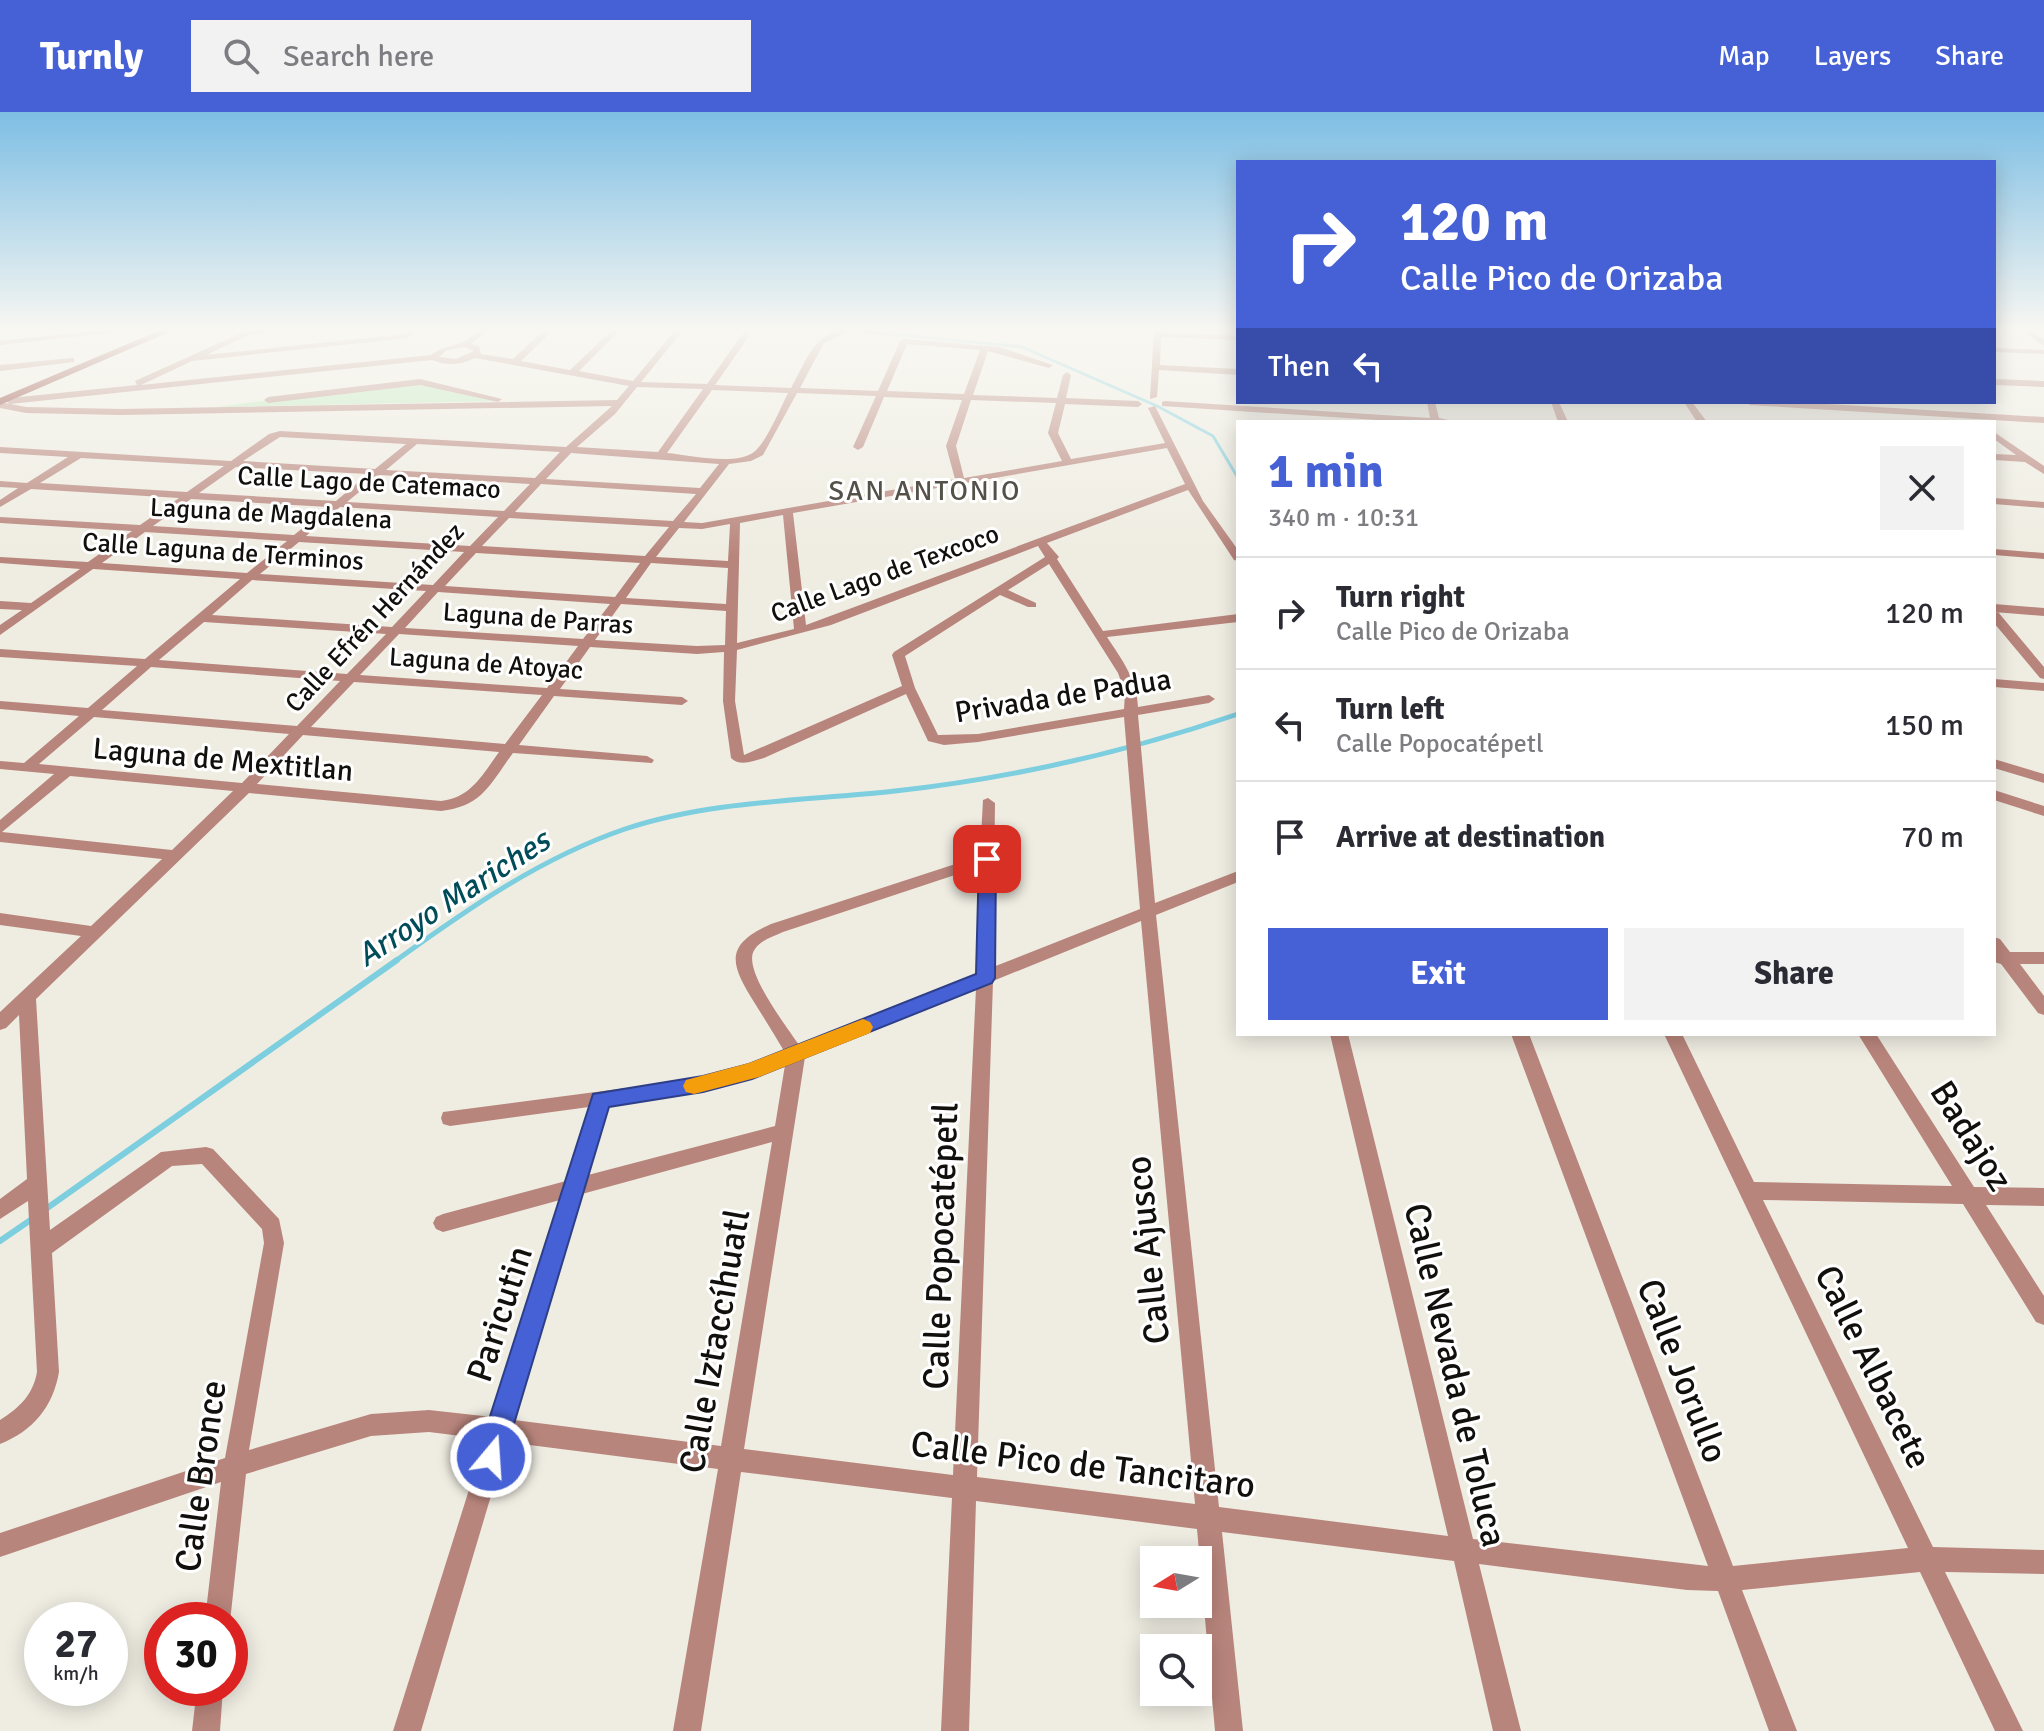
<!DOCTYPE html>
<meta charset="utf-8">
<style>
:root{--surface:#fff;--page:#f2f2f3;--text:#2b2b33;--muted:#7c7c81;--line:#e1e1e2;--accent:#4661d5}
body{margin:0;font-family:Signika,sans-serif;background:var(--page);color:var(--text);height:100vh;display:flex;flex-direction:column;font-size:30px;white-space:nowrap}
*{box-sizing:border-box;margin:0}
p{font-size:26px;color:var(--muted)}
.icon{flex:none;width:44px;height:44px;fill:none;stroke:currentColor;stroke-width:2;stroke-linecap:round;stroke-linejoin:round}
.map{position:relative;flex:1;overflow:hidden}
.details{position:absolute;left:1236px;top:308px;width:760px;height:616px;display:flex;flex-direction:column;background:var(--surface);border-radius:0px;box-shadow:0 4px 20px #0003}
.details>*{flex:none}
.banner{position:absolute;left:1236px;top:48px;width:760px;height:244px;border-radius:0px;box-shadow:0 4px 20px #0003;background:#4661d5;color:#fff;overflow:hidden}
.needle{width:52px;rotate:259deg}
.fabs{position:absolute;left:1140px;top:1434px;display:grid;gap:16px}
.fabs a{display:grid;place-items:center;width:72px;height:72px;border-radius:0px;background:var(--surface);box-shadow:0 4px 20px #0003;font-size:40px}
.speed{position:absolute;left:24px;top:1490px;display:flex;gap:16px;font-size:40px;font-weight:700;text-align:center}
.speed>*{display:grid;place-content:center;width:104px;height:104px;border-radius:50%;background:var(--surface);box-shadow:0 4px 20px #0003;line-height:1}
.speed small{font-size:20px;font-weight:400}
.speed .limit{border:12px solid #d22;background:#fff;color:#111}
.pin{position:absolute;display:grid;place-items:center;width:68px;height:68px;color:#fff;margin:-34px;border-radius:16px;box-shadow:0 4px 12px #0006}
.me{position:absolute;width:88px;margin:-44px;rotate:18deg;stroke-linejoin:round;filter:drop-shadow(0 0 6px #0008)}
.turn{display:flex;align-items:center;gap:28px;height:168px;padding:0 32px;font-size:36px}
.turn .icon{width:104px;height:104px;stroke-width:2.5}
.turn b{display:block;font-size:56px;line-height:68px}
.then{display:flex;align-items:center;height:76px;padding:0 32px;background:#0003;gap:16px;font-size:30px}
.round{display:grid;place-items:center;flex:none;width:84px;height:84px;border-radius:0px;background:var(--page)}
.summary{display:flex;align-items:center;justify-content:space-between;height:136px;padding:0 32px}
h1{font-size:48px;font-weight:700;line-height:60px;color:var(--accent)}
.action{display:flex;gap:16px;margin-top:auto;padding:16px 32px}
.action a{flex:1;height:92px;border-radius:0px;background:var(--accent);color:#fff;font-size:32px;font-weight:700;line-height:92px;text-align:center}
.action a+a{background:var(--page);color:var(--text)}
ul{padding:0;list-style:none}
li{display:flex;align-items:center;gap:24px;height:112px;padding:0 32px;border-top:2px solid var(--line)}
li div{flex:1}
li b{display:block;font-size:30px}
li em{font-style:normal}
header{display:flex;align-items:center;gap:48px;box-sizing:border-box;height:112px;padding:0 40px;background:var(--accent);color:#fff}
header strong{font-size:38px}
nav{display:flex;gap:44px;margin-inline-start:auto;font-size:28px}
.search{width:560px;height:72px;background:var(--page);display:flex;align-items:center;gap:20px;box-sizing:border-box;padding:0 28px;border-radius:0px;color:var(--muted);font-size:30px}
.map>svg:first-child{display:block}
.green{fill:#baeab9}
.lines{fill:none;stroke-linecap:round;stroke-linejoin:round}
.stream-far2{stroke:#7dcedf;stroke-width:3}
.stream-far1{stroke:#7dcedf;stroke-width:5}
.stream{stroke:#7dcedf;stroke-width:6}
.minor{fill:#b8857c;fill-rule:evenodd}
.major{fill:#812b1f;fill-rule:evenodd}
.route{fill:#4661d5;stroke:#2e3f8a;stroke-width:2}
.slow{fill:#f59e0b}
.labels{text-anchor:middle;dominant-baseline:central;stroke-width:6;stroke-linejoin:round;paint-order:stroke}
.far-street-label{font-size:26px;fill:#11100d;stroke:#fff}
.far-quarter-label{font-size:28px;letter-spacing:2px;fill:#535148;stroke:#fff}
.street-label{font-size:30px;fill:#11100d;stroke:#fff}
.water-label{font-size:32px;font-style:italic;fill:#004c58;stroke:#fff}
.near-street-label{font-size:36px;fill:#11100d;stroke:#fff}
</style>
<header>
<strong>Turnly</strong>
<div class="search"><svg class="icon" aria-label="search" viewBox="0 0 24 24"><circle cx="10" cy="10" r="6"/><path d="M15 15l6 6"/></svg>Search here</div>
<nav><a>Map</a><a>Layers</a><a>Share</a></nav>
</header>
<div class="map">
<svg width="2044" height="1619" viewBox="0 0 2044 1619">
<rect width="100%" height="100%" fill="#efede2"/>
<path class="green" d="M411 270 494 289 216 295Z"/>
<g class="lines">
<path class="stream-far2" d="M840 217 1022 235 1157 294 1213 324 1238 366"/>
<path class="stream-far1" d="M394 850C466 798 540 746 625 717 712 688 805 689 895 679 1012 666 1127 640 1238 602"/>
<path class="stream" d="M43 1099 397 848
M0 1129 32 1107"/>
<path class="minor" d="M115 217H142L0 233V229Z
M250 217H285L249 223 206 243 405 222 412 217H421L407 226 192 249 141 273 431 243C442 235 449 235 461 231 472 227 476 217 489 217L471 232 479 234 481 242 513 247 545 217H554L521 249 570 258 613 217H621L579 259 633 269 676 217H684L641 270 707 272 746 217H754L715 273 791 276C808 246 814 217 854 217L824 231 800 276 878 279 900 229 904 227 999 235 1053 253 1049 256 988 239 973 283 1057 286 1063 263 1067 260 1071 263 1066 286 1138 289 1142 292 1138 295 1065 292 1058 321 1071 347 1165 331 1148 296 1155 294 1203 389 1238 438V449L1234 448 1188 378 1047 431 1059 445 1057 447 1103 519 1238 502V510L1107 525C1122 548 1137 567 1138 595L1209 583 1215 587 1209 591 1138 603 1155 791 1238 759V770L1156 803 1219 1395 1448 1424 1330 922H1348L1473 1427 1708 1454 1511 922H1529L1733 1454 1908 1436 1664 922H1682L1754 1070 1952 1074 1858 922H1876L1974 1075 2044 1076V1094L1986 1093 2044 1184V1213L2036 1210 1963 1092 1763 1088 1933 1435 2044 1438V1462L1945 1460 2023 1619H1995L1920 1460 1742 1478 1797 1619H1769L1718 1479 1687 1478 1479 1452 1521 1619H1493L1454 1449 1222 1420 1243 1619H1215L1197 1417 976 1389 969 1619H941L952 1386 741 1360 701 1619H673L718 1357 507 1330 421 1619H393L485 1327 429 1320 371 1324 246 1362 230 1510 205 1508 221 1370 0 1445V1421L225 1346 264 1131 262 1117 202 1052 172 1054 52 1141 59 1260C53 1295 33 1319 0 1332V1308C19 1296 33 1283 37 1260L28 1089 0 1107V1087L27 1067 19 903 6 916 0 918V900L81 824 0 813V801L91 814 162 747 0 730V708L54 662 0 657V649L24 651 79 604 0 597V589L88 596 137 554 0 545V537L145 547 240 467 93 457 0 523V513L22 498 0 497V489L31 491 80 457 0 451V445L88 450 132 419 0 411V405L140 413 179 386 31 377 0 395V388L18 376 0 375V369L27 371 68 345 0 341V335L231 349 269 322 280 319 566 335 612 294 121 303 26 301 0 296V290L26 295 121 297 617 288 629 274 475 246C461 253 447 254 432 248L10 292 6 289 10 286 137 273 135 269ZM907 232 980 238 964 282 887 279ZM465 235 474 239 456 247 439 245 447 238ZM637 275 703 277 658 340 577 335 615 302ZM712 278 788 281C781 295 766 331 754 340 736 354 689 343 667 341ZM797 281 876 284 853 335 858 338 863 335 884 285 962 288 946 334 955 367 702 411 684 410 729 352 751 349 763 343ZM971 288 1056 291 1048 321 1062 349 964 366 956 334ZM280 325 406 332 375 357 243 349ZM417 332 560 340 535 366 386 358ZM1167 336 1185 372 806 513 793 401ZM571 341 719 352 700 376 546 367ZM81 346 224 354 187 380 40 371ZM236 355 368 362 336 389 199 381ZM380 363 530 372 504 399 347 390ZM541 372 696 382 673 409 515 400ZM191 387 329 395 294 423 153 414ZM340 395 498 405 470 434 306 424ZM783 403 794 517 737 531 740 411ZM509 406 669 415 645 444 482 434ZM730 412 728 449 656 445 679 416 702 417ZM145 420 287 429 247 461 102 451ZM299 430 464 440 433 473 260 462ZM1038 434 1045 445 894 540 892 543 902 574 744 643 735 589 737 538 831 513ZM476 441 640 451 615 485 445 474ZM651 451 728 456 726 492 626 486ZM1049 452 1118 561 1125 581 1124 597 978 622 938 623 915 576 905 544 1000 483 1028 495H1036V491L1008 478ZM252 468 426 479 392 515 212 503ZM438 480 610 492 583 527 405 516ZM621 492 726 499 725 533 697 534 595 528ZM204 510 386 522 347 562 159 548ZM399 522 578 534 547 576 360 563ZM590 535 697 542 724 540 723 589 731 646C740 655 753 649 764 646L906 582 928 629 944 633 978 630 1124 605 1140 797 993 855 995 691 988 686 983 688 980 744 771 812C724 833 730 852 754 890 764 906 774 922 784 939L749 952 687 968 443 1000 441 1006 443 1012 450 1014 589 995 566 1069 443 1102 436 1105 433 1111 436 1117 443 1120 560 1088 492 1305 429 1298 371 1302 249 1338 284 1131 279 1107 213 1037 206 1035 161 1040 50 1118 36 887 249 681 441 699C483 694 490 672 513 641L652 651 654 648 647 644 519 633 554 584 682 593 688 589 682 585 560 577ZM151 555 340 569 297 614 102 598ZM354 570 542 583 505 632 311 615ZM94 605 289 622 242 671 39 652ZM303 623 499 640C483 662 471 686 441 689L257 672ZM70 664 233 679 172 738 2 720ZM979 755 977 862 799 933C787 915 740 855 755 837 761 828 774 824 783 820ZM1141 809 1195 1392 977 1365 993 869ZM976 876 953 1363 744 1337 805 945ZM785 953 775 1014 588 1063 609 993C669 985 728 976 785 953ZM772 1030 721 1334 514 1308 582 1082Z
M1154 217H1162V220L1238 224V228L1161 225 1160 253 1238 257V263L1159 258 1157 285 1150 287Z
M2020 217H2029L2044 228V234Z
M1994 236 2044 238V242L1994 240Z
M71 246H74V250L0 259V253Z
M420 267 502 287 498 290 420 273 268 291 264 288 268 285Z
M1994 267 2044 269V275L1994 273Z
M1165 289 1430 306 1427 290H1435L1439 306 1457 310H1408L1162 294V290Z
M1551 290H1559L1568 310H1558Z
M1684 290H1692L1707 310H1697Z
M1746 290H1794L2044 305V311L1750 293Z
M1994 320 2044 354V362L2025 350 1994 348V342L2016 343 1994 327Z
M1994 386 2044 390V396L1994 392Z
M1994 437 2044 441V447L1994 443Z
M1994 492 2044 496V504L1994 500H1998L2044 555V567L2040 566 1994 511Z
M1994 567 2044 571V579L1994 575Z
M1994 647 2044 662V671L1994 656Z
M1994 678 2044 694V704L1994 688Z
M1994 825 2000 827 2010 840H2044V852H2020L2044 884V903L2038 901 2001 852 1994 850Z
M197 1576H223L220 1619H192Z"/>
<path class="major" d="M163 217H176L0 293V286Z"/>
</g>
<linearGradient id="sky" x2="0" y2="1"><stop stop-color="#7dbee4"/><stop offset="0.49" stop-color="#f8f7f2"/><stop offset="1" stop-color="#f8f7f2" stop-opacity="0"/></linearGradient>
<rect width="2044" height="444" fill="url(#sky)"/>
<path class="route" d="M987 741 996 747 995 866 992 871 752 967 703 980 609 995 504 1345 500 1355 491 1359 481 1355 477 1345 593 982 703 964 749 952 976 862 979 747Z"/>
<path class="slow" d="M863 907 870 910 873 915 870 921 759 965 694 982 686 980 683 974 686 968 749 951Z"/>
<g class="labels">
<g class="far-street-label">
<text transform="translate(369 371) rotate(3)">Calle Lago de Catemaco</text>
<text transform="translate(271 402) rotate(3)">Laguna de Magdalena</text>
<text transform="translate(223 440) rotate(4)">Calle Laguna de Terminos</text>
<text transform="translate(885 462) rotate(-20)">Calle Lago de Texcoco</text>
<text transform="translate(375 506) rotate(-47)">Calle Efrén Hernández</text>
<text transform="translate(538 507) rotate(4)">Laguna de Parras</text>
<text transform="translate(486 552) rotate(4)">Laguna de Atoyac</text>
</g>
<g class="far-quarter-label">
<text x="925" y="379">SAN ANTONIO</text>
</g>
<g class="street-label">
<text transform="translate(1063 584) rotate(-9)">Privada de Padua</text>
<text transform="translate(223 648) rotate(5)">Laguna de Mextitlan</text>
</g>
<g class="water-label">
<text transform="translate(453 786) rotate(-33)">Arroyo Mariches</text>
</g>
<g class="near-street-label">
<text transform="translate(1971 1024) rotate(58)">Badajoz</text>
<text transform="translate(941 1134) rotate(-88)">Calle Popocatépetl</text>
<text transform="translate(1148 1138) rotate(-96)">Calle Ajusco</text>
<text transform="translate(500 1202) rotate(-72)">Paricutin</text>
<text transform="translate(715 1229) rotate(-80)">Calle Iztaccíhuatl</text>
<text transform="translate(1873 1255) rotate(64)">Calle Albacete</text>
<text transform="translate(1682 1259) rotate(69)">Calle Jorullo</text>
<text transform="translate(1455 1263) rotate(77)">Calle Nevada de Toluca</text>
<text transform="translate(1083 1353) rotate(7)">Calle Pico de Tancitaro</text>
<text transform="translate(201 1364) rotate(-82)">Calle Bronce</text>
</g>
</g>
</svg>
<div class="fabs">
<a><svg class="needle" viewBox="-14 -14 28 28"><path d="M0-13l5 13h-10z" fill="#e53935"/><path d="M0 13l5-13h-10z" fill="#7c7c81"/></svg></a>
<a><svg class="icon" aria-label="search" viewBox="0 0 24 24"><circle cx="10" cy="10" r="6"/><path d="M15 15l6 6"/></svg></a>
</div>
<div class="speed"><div>27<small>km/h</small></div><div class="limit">30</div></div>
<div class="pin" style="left:987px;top:747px;background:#d93025"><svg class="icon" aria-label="arrive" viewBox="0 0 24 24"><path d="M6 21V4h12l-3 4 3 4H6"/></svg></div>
<svg class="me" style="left:491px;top:1345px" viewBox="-20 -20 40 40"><circle r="17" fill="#4661d5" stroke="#fff" stroke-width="3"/><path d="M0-11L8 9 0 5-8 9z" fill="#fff"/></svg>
<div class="banner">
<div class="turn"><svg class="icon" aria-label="right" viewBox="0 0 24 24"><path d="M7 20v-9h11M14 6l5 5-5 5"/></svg><div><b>120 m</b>Calle Pico de Orizaba</div></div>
<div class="then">Then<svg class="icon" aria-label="left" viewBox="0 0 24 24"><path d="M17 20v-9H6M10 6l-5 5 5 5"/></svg></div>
</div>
<section class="details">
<div class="summary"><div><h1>1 min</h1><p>340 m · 10:31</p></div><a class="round"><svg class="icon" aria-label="close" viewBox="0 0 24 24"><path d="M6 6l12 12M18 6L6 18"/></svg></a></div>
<ul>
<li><svg class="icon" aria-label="right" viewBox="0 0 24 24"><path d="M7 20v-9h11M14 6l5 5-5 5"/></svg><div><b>Turn right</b><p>Calle Pico de Orizaba</p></div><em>120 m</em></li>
<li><svg class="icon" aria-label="left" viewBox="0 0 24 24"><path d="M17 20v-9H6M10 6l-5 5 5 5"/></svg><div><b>Turn left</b><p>Calle Popocatépetl</p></div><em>150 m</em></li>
<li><svg class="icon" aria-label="arrive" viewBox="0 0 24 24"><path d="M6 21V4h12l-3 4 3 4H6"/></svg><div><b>Arrive at destination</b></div><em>70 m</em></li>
</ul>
<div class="action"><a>Exit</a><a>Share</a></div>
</section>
</div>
